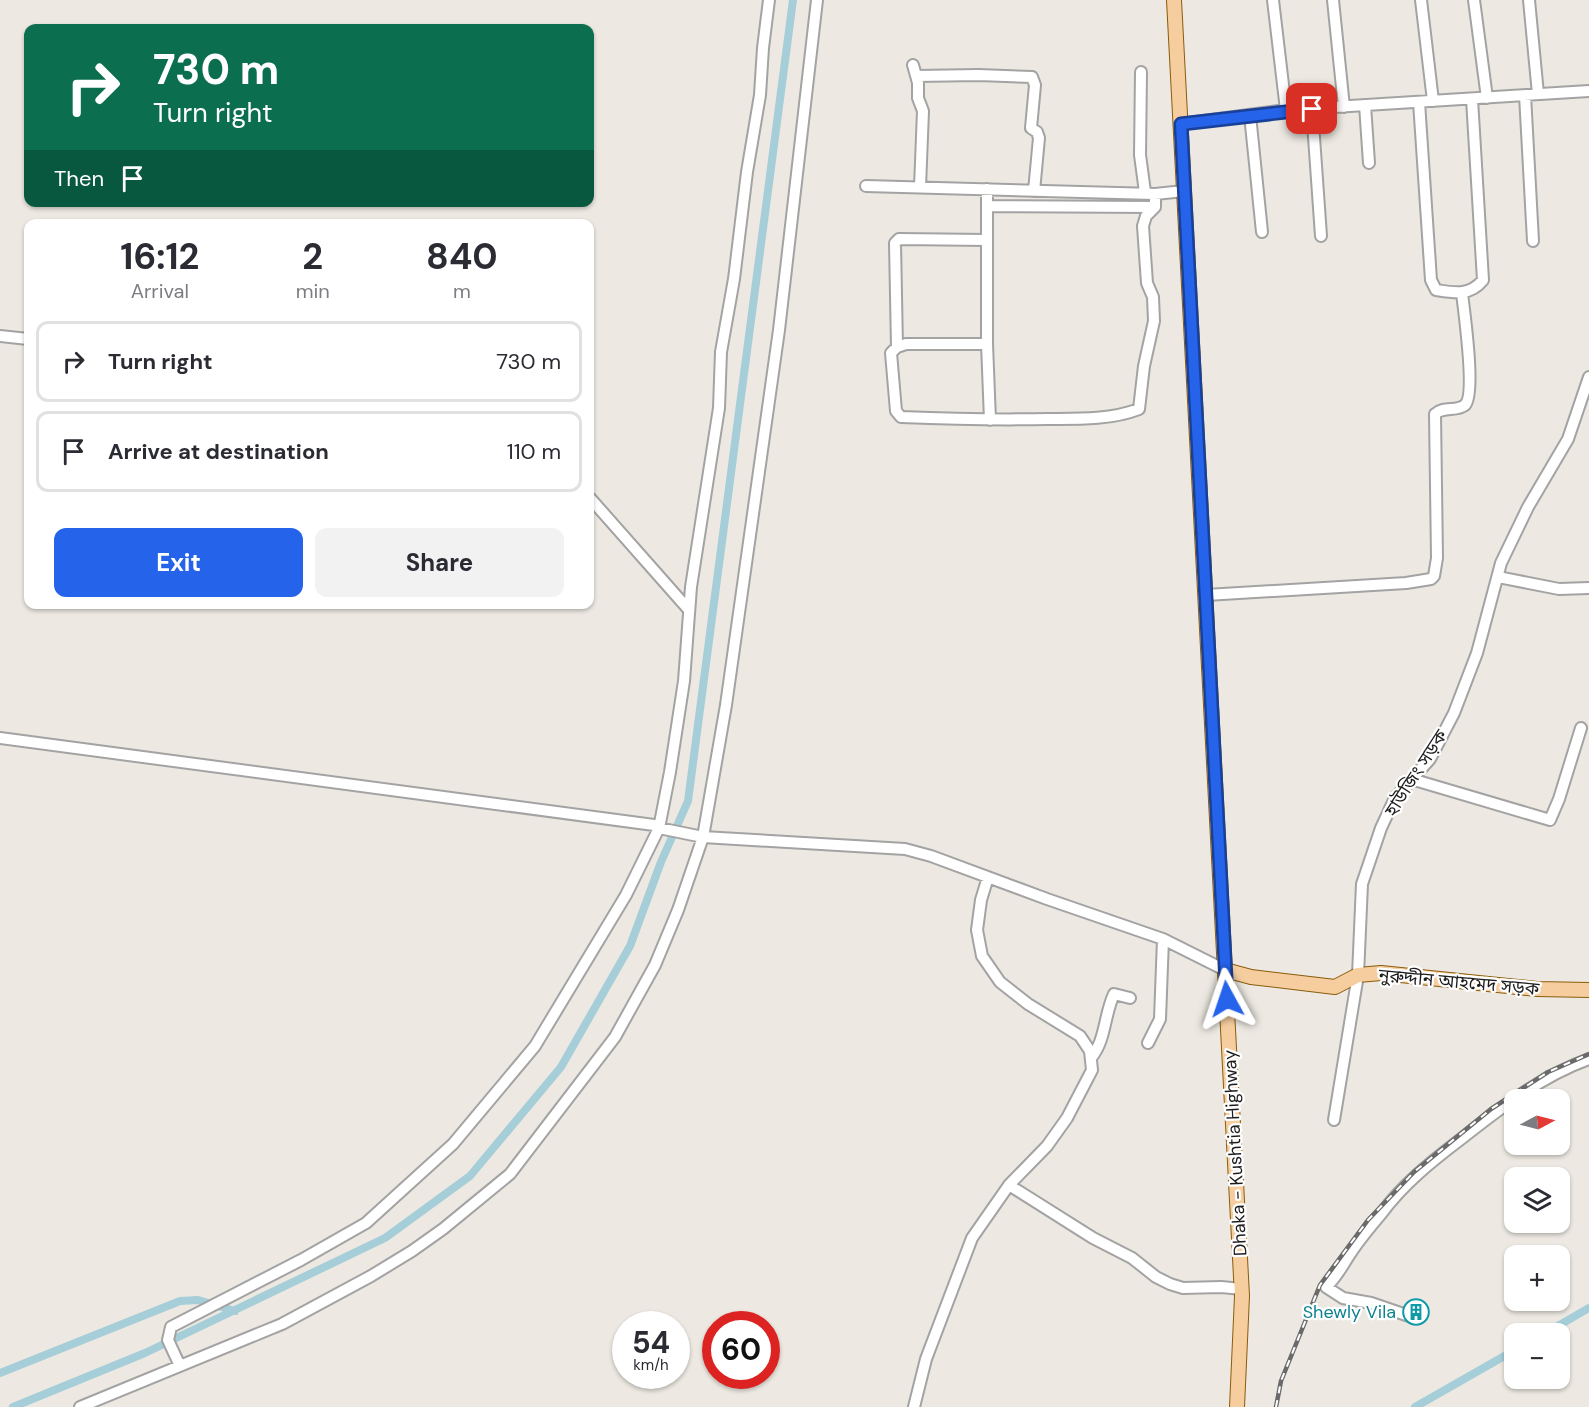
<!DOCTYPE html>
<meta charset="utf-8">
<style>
:root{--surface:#fff;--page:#f2f2f3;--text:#2b2b33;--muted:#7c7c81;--line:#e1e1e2;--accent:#2563eb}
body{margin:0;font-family:"DM Sans","Noto Sans Bengali",sans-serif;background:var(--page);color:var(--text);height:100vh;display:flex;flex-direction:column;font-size:22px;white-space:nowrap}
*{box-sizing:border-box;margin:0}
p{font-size:20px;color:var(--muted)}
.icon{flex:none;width:33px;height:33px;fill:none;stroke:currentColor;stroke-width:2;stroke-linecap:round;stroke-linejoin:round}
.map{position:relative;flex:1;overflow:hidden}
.sheet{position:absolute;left:24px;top:219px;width:570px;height:390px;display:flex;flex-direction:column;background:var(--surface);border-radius:12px;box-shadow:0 2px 4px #0004}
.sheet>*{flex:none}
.banner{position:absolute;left:24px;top:24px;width:570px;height:183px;border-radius:12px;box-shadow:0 2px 4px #0004;background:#0b6e4f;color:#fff;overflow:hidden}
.needle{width:39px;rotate:83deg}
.fabs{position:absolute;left:1504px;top:1089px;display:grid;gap:12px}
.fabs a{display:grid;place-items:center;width:66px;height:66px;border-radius:12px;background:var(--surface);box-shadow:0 2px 4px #0004;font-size:30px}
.speed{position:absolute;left:612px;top:1311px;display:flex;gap:12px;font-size:30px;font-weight:700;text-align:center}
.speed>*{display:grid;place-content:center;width:78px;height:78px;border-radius:50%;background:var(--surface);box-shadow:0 2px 4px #0004;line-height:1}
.speed small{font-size:15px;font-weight:400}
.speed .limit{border:9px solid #d22;background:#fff;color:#111}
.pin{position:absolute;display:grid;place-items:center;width:51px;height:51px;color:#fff;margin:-26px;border-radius:12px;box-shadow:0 3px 9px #0006}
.me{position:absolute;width:66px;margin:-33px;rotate:355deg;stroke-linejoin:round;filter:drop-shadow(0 0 4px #0008)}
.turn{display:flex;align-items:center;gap:21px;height:126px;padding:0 30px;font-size:27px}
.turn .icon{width:78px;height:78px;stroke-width:2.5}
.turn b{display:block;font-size:42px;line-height:51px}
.then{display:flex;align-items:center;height:57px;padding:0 30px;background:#0003;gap:12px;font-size:22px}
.eta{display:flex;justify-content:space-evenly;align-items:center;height:102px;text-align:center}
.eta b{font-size:36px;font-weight:700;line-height:42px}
.cta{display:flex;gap:12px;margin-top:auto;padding:12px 30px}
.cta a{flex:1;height:69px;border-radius:12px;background:var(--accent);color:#fff;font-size:24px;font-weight:700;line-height:69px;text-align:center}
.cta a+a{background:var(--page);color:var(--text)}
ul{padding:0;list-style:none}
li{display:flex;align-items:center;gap:18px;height:81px;margin:0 12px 9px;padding:0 18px;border:3px solid var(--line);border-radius:12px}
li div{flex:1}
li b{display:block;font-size:22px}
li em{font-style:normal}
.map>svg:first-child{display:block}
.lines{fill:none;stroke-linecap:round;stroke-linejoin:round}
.canal{stroke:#a5ced8;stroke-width:8}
.minor-casing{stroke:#a3a3a3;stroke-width:14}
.major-casing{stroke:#8a5c0a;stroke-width:16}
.minor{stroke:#fff;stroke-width:10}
.major{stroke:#f5cd9f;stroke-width:14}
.rail-casing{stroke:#6a6a6a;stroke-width:4.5}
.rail{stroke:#fff;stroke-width:2;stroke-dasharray:7;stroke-linecap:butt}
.route-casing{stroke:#184099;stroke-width:15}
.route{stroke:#2563eb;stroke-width:10}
.labels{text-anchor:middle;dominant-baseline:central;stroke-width:4.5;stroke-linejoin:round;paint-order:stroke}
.street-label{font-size:18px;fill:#1c1c1c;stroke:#fff}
.culture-label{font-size:18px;fill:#0d838f;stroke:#fff;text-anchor:end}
</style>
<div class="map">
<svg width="1589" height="1407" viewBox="0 0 1589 1407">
<rect width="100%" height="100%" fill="#ede9e2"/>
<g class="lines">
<path class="canal" d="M1544 1334 1589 1308
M0 1373 180 1301 198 1300 235 1311
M13 1407 145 1353 385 1238 470 1176 561 1067 630 946 661 862 688 801 793 0
M1415 1407 1515 1350"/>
<g class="minor-casing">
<path id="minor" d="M1273 0 1286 110
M1333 0 1344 107
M1421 0 1433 101
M1474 0 1487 98
M1529 0 1538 94
M913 65 918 83V98L923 111 920 187
M1141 72 1140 155 1145 192
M916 76 979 75 1032 77 1035 85 1031 128 1037 132 1039 138 1034 191
M1525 95 1533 241
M1419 102 1431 280 1436 290C1455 293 1470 296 1483 280L1472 99
M1365 105 1369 163
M1312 109 1321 236
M1250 115 1262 232
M1181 124 1286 110 1589 91
M866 186 1155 194 1184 191
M987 189V344L990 420
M987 206 1155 207
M0 336 28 339
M987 344H906L897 347 891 353 896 411 901 417C950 419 999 420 1048 419 1077 419 1111 420 1139 409L1144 366 1154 321 1153 297 1147 283 1143 226 1146 216 1155 207V194
M897 347 895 243 899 239 987 240
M590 498 689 610
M1498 577 1559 589 1589 588
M1206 595 1406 583 1431 579 1434 576 1437 558 1435 414C1443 406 1457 412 1465 405 1476 394 1464 311 1462 293
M0 738 654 825 659 828 703 837 905 849 931 856 1047 899 1163 939 1225 970
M1411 779 1550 820 1559 799 1581 728
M1148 1043 1160 1019 1163 939
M1091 1058C1106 1040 1104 1015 1114 994L1130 998
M1334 1120 1358 975 1362 884 1381 828 1395 798 1430 759 1454 713 1477 653 1501 563 1528 507 1568 439 1589 377
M1009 1185 1093 1238 1132 1258 1156 1277 1170 1284 1183 1288 1221 1287 1242 1289
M1415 1318 1371 1303 1343 1298 1326 1287C1337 1277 1342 1266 1350 1254 1359 1240 1370 1227 1381 1214 1403 1184 1432 1161 1461 1139 1499 1109 1543 1075 1589 1059
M180 1366 168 1340 171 1327 301 1260 366 1223 453 1144 535 1046 626 895 659 828 670 772 684 681 691 587 719 408 721 352 734 279 747 172 760 95 763 48 769 0
M80 1407 282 1324 371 1276 412 1251 443 1229 510 1174 615 1037 655 965 678 910 703 837 726 705 779 330 817 0
M914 1407 926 1359 972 1238 1009 1185 1047 1146 1067 1118 1092 1070 1090 1051 1080 1036 1028 1004 1000 982 982 956 977 930 981 900 988 877"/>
</g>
<g class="major-casing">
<path id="major" d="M1174 0 1242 1296 1237 1407
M1225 970 1251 977 1335 987 1358 975 1381 973 1537 989 1589 990"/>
</g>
<use href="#minor" class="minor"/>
<use href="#major" class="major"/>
<g class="rail-casing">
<path id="rail" d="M1276 1407 1281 1381 1320 1285 1368 1220 1414 1172 1491 1109 1548 1072 1589 1054"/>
</g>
<use href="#rail" class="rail"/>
</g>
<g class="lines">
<g class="route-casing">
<path id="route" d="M1227 999 1181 124 1312 109"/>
</g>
<use href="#route" class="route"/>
</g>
<defs>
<g id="building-ring" transform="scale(1.35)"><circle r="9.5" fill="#fff" stroke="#0f9aa8" stroke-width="1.5"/><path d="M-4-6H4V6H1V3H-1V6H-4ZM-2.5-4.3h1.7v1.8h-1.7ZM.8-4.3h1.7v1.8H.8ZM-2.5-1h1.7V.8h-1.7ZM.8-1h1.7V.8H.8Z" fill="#0f9aa8"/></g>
</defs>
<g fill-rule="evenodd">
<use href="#building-ring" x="1416" y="1312"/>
</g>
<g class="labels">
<g class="street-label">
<text transform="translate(1416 773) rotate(-57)">হাউজিং সড়ক</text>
<text transform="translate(1459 982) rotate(5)">নুরুদ্দীন আহমেদ সড়ক</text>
<text transform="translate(1235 1153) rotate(-93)">Dhaka - Kushtia Highway</text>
</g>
<g class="culture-label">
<text x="1396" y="1312">Shewly Vila</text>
</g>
</g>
</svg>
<div class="fabs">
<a><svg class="needle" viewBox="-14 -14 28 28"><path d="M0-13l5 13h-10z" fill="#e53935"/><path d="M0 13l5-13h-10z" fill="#7c7c81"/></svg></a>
<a><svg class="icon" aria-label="layers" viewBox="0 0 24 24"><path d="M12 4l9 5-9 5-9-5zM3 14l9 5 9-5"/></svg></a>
<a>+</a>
<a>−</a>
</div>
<div class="speed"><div>54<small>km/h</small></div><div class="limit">60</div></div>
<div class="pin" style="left:1312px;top:109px;background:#d93025"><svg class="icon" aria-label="arrive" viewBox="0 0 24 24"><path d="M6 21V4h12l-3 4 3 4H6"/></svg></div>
<svg class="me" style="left:1227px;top:999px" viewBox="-20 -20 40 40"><path d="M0-17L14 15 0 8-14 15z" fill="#2563eb" stroke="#fff" stroke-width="4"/></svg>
<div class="banner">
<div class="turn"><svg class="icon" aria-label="right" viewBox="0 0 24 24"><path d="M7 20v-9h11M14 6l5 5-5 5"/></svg><div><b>730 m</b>Turn right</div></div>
<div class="then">Then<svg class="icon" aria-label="arrive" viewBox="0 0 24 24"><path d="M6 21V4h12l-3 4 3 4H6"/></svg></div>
</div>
<section class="sheet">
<div class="eta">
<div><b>16:12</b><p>Arrival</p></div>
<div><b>2</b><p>min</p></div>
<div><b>840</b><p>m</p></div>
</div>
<ul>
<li><svg class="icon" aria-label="right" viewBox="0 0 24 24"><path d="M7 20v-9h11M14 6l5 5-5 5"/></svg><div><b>Turn right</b></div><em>730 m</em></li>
<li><svg class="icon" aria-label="arrive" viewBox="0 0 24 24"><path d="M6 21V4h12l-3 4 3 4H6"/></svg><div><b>Arrive at destination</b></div><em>110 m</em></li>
</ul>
<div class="cta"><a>Exit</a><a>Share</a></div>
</section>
</div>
